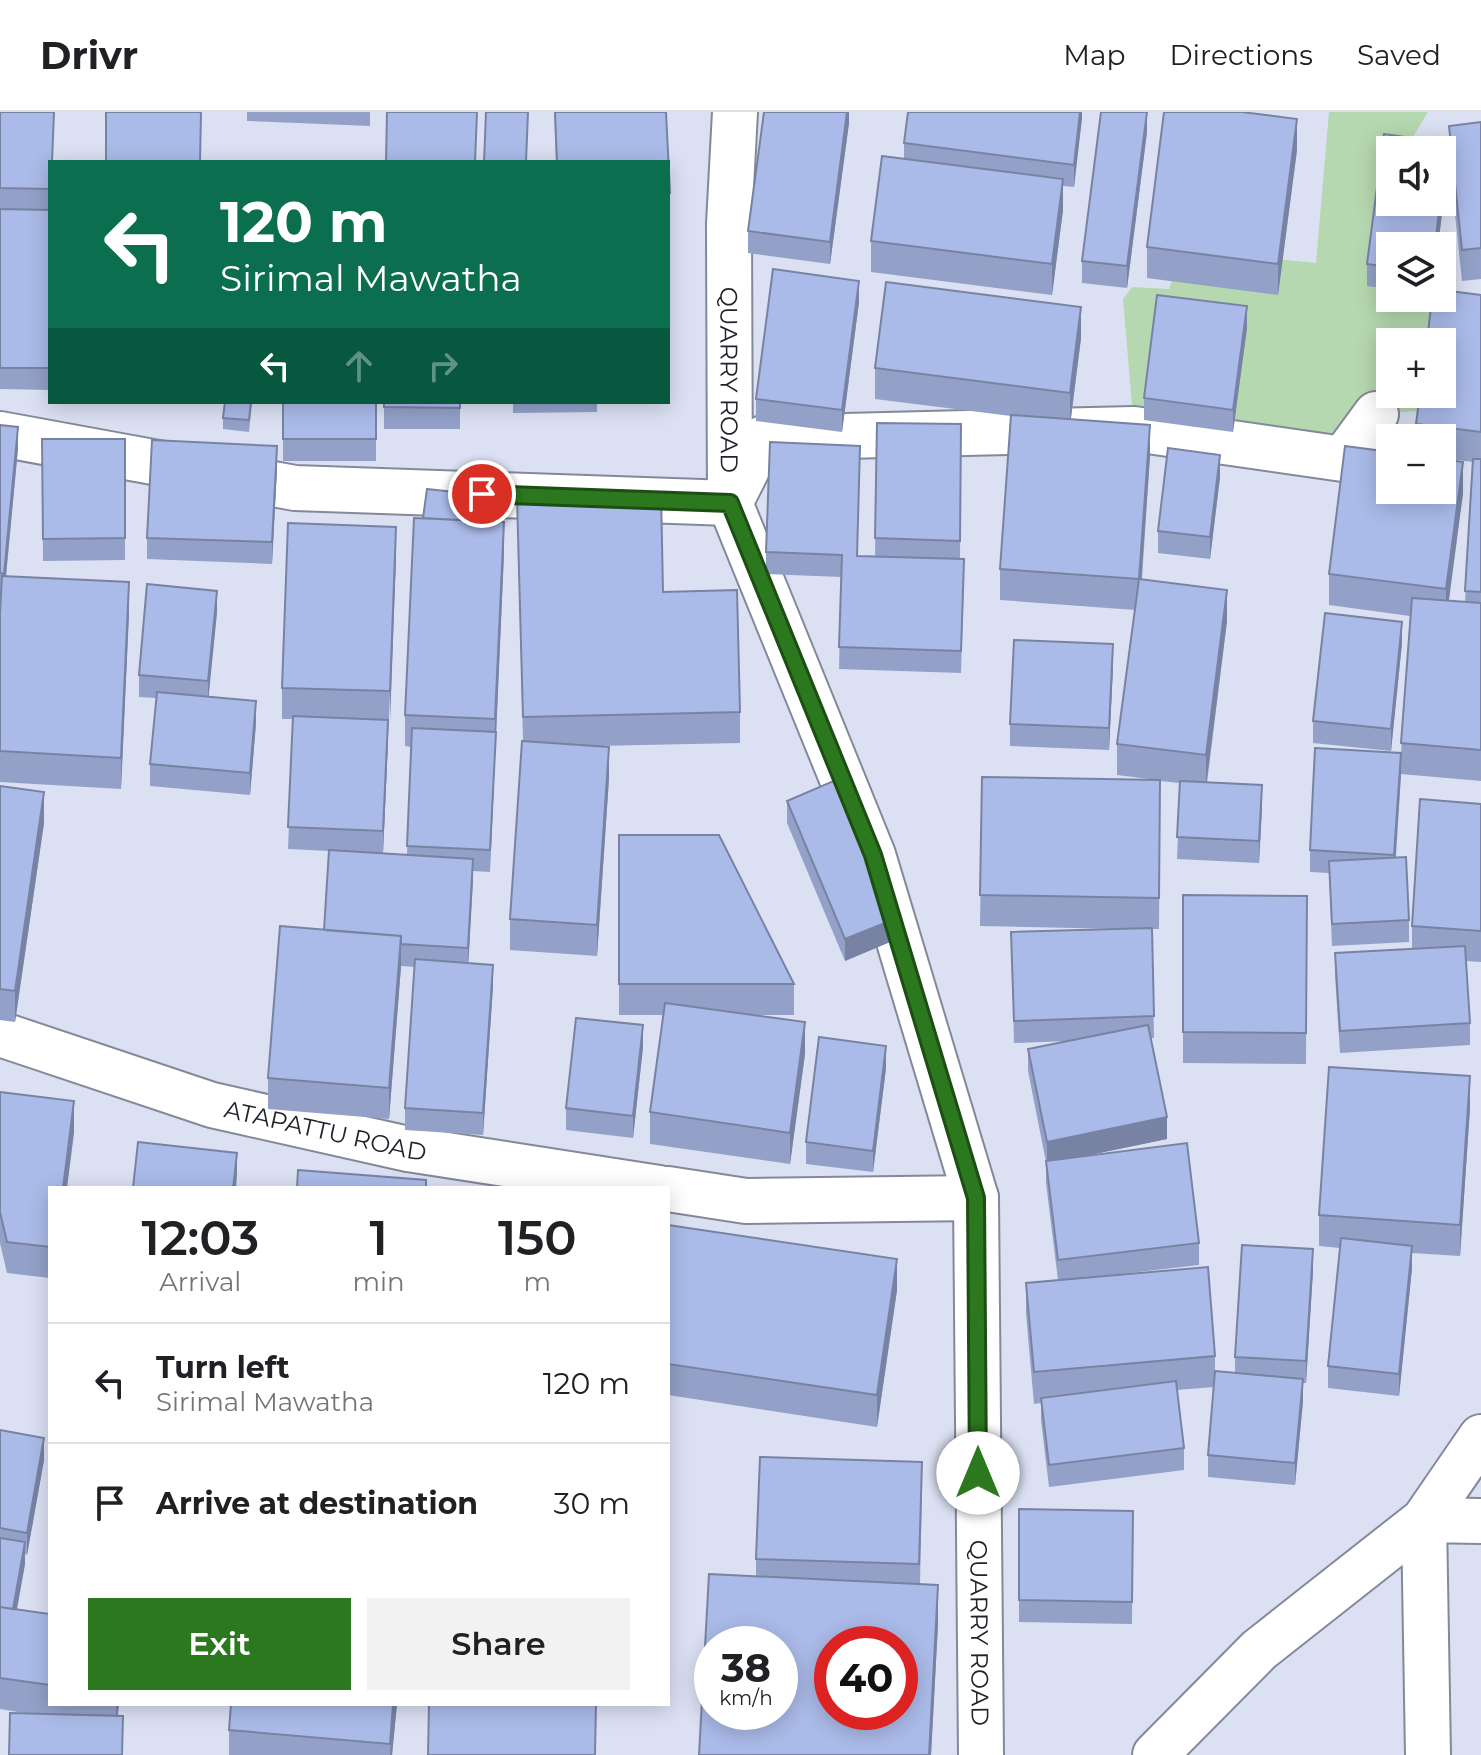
<!DOCTYPE html>
<meta charset="utf-8">
<style>
:root{--surface:#fff;--page:#f2f2f2;--text:#202124;--muted:#757577;--line:#e0e0e0;--accent:#2c781f}
body{margin:0;font-family:Montserrat,sans-serif;background:var(--page);color:var(--text);height:100vh;display:flex;flex-direction:column;font-size:30px;white-space:nowrap}
*{box-sizing:border-box;margin:0}
p{font-size:26px;color:var(--muted)}
.icon{flex:none;width:44px;height:44px;fill:none;stroke:currentColor;stroke-width:2;stroke-linecap:round;stroke-linejoin:round}
.map{position:relative;flex:1;overflow:hidden}
.panel{position:absolute;left:48px;top:1074px;width:622px;height:520px;display:flex;flex-direction:column;background:var(--surface);border-radius:0px;box-shadow:0 4px 20px #0003}
.panel>*{flex:none}
.top-card{position:absolute;left:48px;top:48px;width:622px;height:244px;border-radius:0px;box-shadow:0 4px 20px #0003;background:#0b6e4f;color:#fff;overflow:hidden}
.fabs{position:absolute;left:1376px;top:24px;display:grid;gap:16px}
.fabs a{display:grid;place-items:center;width:80px;height:80px;border-radius:0px;background:var(--surface);box-shadow:0 4px 20px #0003;font-size:40px}
.speed{position:absolute;left:694px;top:1514px;display:flex;gap:16px;font-size:40px;font-weight:700;text-align:center}
.speed>*{display:grid;place-content:center;width:104px;height:104px;border-radius:50%;background:var(--surface);box-shadow:0 4px 20px #0003;line-height:1}
.speed small{font-size:20px;font-weight:400}
.speed .limit{border:12px solid #d22;background:#fff;color:#111}
.pin{position:absolute;display:grid;place-items:center;width:68px;height:68px;color:#fff;margin:-34px;border:4px solid #fff;border-radius:50%;box-shadow:0 2px 8px #0007}
.me{position:absolute;width:88px;margin:-44px;rotate:0deg;stroke-linejoin:round;filter:drop-shadow(0 0 6px #0008)}
.turn{display:flex;align-items:center;gap:28px;height:168px;padding:0 40px;font-size:36px}
.turn .icon{width:104px;height:104px;stroke-width:2.5}
.turn b{display:block;font-size:56px;line-height:68px}
.lanes{display:flex;align-items:center;height:76px;padding:0 40px;background:#0003;justify-content:center;gap:40px;direction:ltr}
.lanes .off{opacity:.35}
.eta{display:flex;justify-content:space-evenly;align-items:center;height:136px;text-align:center}
.eta b{font-size:48px;font-weight:600;line-height:56px}
.primary-button{display:flex;gap:16px;margin-top:auto;padding:16px 40px}
.primary-button a{flex:1;height:92px;border-radius:0px;background:var(--accent);color:#fff;font-size:32px;font-weight:600;line-height:92px;text-align:center}
.primary-button a+a{background:var(--page);color:var(--text)}
ul{padding:0;list-style:none}
li{display:flex;align-items:center;gap:24px;height:120px;padding:0 40px;border-top:2px solid var(--line)}
li div{flex:1}
li b{display:block;font-size:30px}
li em{font-style:normal}
header{display:flex;align-items:center;gap:48px;box-sizing:border-box;height:112px;padding:0 40px;background:var(--surface);border-bottom:2px solid var(--line)}
header strong{font-size:38px}
nav{display:flex;gap:44px;margin-inline-start:auto;font-size:28px}
.map>svg:first-child{display:block}
.grass{fill:#b6d8b0;fill-rule:evenodd}
.lines{fill:none;stroke-linecap:round;stroke-linejoin:round}
.street-casing{stroke:#838999;stroke-width:48}
.secondary-casing{stroke:#838999;stroke-width:48}
.primary-casing{stroke:#838999;stroke-width:48}
.street{stroke:#fff;stroke-width:44}
.secondary{stroke:#fff;stroke-width:44}
.primary{stroke:#fff;stroke-width:44}
.wall{fill:#93a1c8}
.shaded-wall{fill:#7883a3}
.building{fill:#abbbe9;stroke:#7883a3;stroke-width:2;fill-rule:evenodd}
.route-casing{stroke:#1d4e14;stroke-width:20}
.route{stroke:#2c781f;stroke-width:14}
.labels{text-anchor:middle;dominant-baseline:central;stroke-width:7;stroke-linejoin:round;paint-order:stroke}
.street-label{font-size:24px;fill:#202329;stroke:#e9effd}
</style>
<header>
<strong>Drivr</strong>
<nav><a>Map</a><a>Directions</a><a>Saved</a></nav>
</header>
<div class="map">
<svg width="1481" height="1643" viewBox="0 0 1481 1643">
<rect width="100%" height="100%" fill="#dbe1f3"/>
<path class="grass" d="M1329 0H1428L1405 38H1390V186H1429L1472 217 1445 297 1376 302 1343 347 1134 317 1123 187 1132 175 1169 177 1180 146 1192 139 1316 151ZM1390 230H1442V282H1390Z"/>
<g class="lines">
<g class="street-casing">
<g id="street">
<path d="M0 322 295 376 730 391 763 326 1134 317 1343 347 1376 302"/>
<path id="s1" d="M0 922 212 993 408 1037 659 1076"/>
<path d="M668 1077 746 1089 976 1086"/>
<path d="M1428 1643 1424 1408 1481 1409"/>
</g>
</g>
<g class="secondary-casing">
<g id="secondary">
<path id="s2" d="M735 0 729 112 730 391 873 743 976 1086 981 1643"/>
</g>
</g>
<g class="primary-casing">
<path id="primary" d="M1155 1643 1259 1538 1424 1408 1481 1325"/>
</g>
<use href="#street" class="street"/>
<use href="#secondary" class="secondary"/>
<use href="#primary" class="primary"/>
</g>
<path class="wall" d="M0 0 54 18 50 50V278L0 277Z
M247 0H370V14L247 9Z
M554 0H666L670 81V112H668V50H556Z
M849 0V11L830 152 748 141V119Z
M1082 0 1074 75 1063 74V98L1052 183 871 160V129L904 47V31Z
M1481 10V167L1462 169 1449 45V14Z
M1147 20 1127 176 1082 171V149Z
M1297 38 1278 183 1147 166V135Z
M1448 52 1438 134H1390V177L1367 174V152Z
M1481 183V669L1401 662 1396 745 1409 808V830L1332 834 1329 761 1310 760V738L1401 641 1410 504 1329 493V462L1463 381 1449 489 1465 490 1473 350 1442 346V326H1416V312Z
M859 190 842 320 756 309V287Z
M1247 216 1233 320 1144 308V286Z
M1081 226 1071 307 1150 344 1142 467 1227 509 1207 671 1262 695 1259 751 1177 747 1180 671 1160 669 1159 817H1152L1154 926H1151L1167 1027 1084 1044 1199 1131V1153L1112 1163 1215 1244V1259L1235 1261V1245L1313 1159 1306 1271H1303V1289L1295 1373 1208 1365V1343L1214 1275 1177 1278 1184 1336V1358L1049 1375 1041 1308V1291L1034 1292 1026 1202V1171L1058 1168 1046 1071V1050L1028 959V937L1068 929 1014 931 1011 820 1121 817 980 814 982 665 1157 668 1117 663V632L1135 498 1000 488V457L1011 304 875 287V256Z
M252 290 249 320 223 317V306Z
M283 290H376V349H283Z
M384 290H460V317H384Z
M513 290H597V300L513 301Z
M877 311 961 312 960 447 964 469 961 561 839 557 841 465 766 462V440L860 356 857 444H875Z
M0 313 18 336 6 464 129 501 121 677 0 670Z
M42 327H125V448L43 449Z
M277 356 272 452 147 447V426Z
M1220 365 1210 447 1158 441V419Z
M517 386 663 480 740 600V631L595 634 609 666 597 844 510 838V807L523 629Z
M500 397 498 410 504 441 490 760 473 759 468 851 493 874 483 1023 405 1018V996L414 855 401 854 389 1007 268 997V966L324 818 329 739 288 737 293 607H282V576L396 446 383 741 407 743 411 635 405 634V603L423 406Z
M217 500 208 585 256 611 250 683 150 674V652L156 586 139 585V563Z
M1402 531 1391 639 1313 631V609Z
M1113 554 1109 638 1010 634V612Z
M0 674 44 711 15 910 0 908Z
M787 689 890 830 845 849 787 711Z
M1481 692V850L1466 849 1470 911V933L1340 941 1335 863V841L1412 837V814Z
M619 723 794 872V903H752L805 942 790 1052 650 1032V1000L663 903H619Z
M1183 783 1307 784 1306 952 1183 951Z
M643 935 633 1026 566 1018V996Z
M886 956 873 1060 806 1052V1030Z
M0 980 74 1021 50 1076V1166L7 1161 0 1131Z
M1470 996 1460 1144 1412 1141V1156L1399 1284 1328 1276V1254L1340 1136 1319 1134V1103Z
M668 1113 897 1178 877 1315 668 1283Z
M0 1318 44 1348 27 1443 25 1442V1452L17 1498 50 1502V1592H119L118 1604 30 1602 0 1597Z
M922 1381 920 1472 938 1512 931 1643H699L756 1464V1447Z
M1019 1397 1133 1399 1132 1512 1019 1510Z
M397 1592 392 1643H229V1618Z"/>
<path class="shaded-wall" d="M847 0H849V11L830 152V130Z
M1080 0H1082V7L1074 75V53Z
M1147 0V20L1127 176V154Z
M1297 7V38L1278 183V152Z
M1448 31V52L1438 134H1435L1440 90H1442V78Z
M1063 67V98L1052 183V152Z
M859 169V190L842 320V298Z
M1247 194V216L1233 320V298Z
M1081 195V226L1070 312V281Z
M1150 313V344L1139 498V467Z
M18 315V336L4 484V462Z
M277 334V356L272 452V430Z
M1220 343V365L1210 447V425Z
M1463 350V381L1446 508V477Z
M504 410V441L490 760 495 607Z
M396 415V446L390 611V579Z
M129 470V501L121 677V646Z
M1227 478V509L1206 674V643Z
M217 479V500L208 591V569Z
M1402 510V531L1391 639V617Z
M1113 532V554L1109 638V616Z
M256 589V611L250 683V661Z
M388 608V630L383 741V719Z
M609 635V666L597 844V813Z
M1401 641V662L1394 765V743Z
M1262 673V695L1259 751V729Z
M44 680V711L15 910V879Z
M473 747V769L468 858V836Z
M890 809V830L845 849V827Z
M401 824V855L389 1007V976Z
M493 853V874L483 1023V1001Z
M805 910V942L790 1052V1021Z
M643 913V935L633 1026V1004Z
M886 934V956L873 1060V1039Z
M1470 964V996L1460 1144V1113Z
M74 989V1021L67 1076H63Z
M1167 1005V1027L1047 1052V1030Z
M237 1041V1063L236 1076H233Z
M1412 1134V1156L1399 1284V1262Z
M1313 1137V1159L1306 1271V1249Z
M897 1147V1178L877 1315V1283Z
M1303 1267V1289L1295 1373V1351Z
M44 1326V1348L27 1443V1421Z
M25 1430V1452L12 1522V1500Z
M938 1473V1512L931 1643H929Z
M116 1592H119L116 1613Z
M393 1592H397L392 1643H390Z"/>
<path class="building" d="M0 0H54L52 50H50V77L0 76Z
M106 0H201L200 50H106Z
M387 0H477L475 50H386Z
M486 0H528L526 50H484Z
M555 0H666L670 81H668V50H557Z
M764 0H847L830 130 748 119Z
M908 0H1080L1074 53 904 31Z
M1101 0H1147L1127 154 1082 149Z
M1164 0H1242L1297 7 1278 152 1147 135Z
M1481 10V136L1462 138 1449 14Z
M1384 22 1448 31 1442 78V38H1390V90H1440L1435 134H1390V155L1367 152Z
M882 44 1063 67 1052 152 871 129Z
M0 97 50 98V256H0Z
M773 157 859 169 842 298 756 287Z
M886 170 1081 195 1070 281 875 256Z
M1442 178 1481 183V320L1416 312 1420 282H1442V230H1427L1432 186H1442Z
M1157 183 1247 194 1233 298 1144 286Z
M225 290H251L249 308 223 306Z
M283 290H376V327H283Z
M384 290H460V296L384 295Z
M1011 303 1150 313 1139 467 1000 457Z
M877 311 961 312 960 429 875 426Z
M0 313 18 315 4 462 0 461Z
M42 327H125V426L43 427Z
M152 328 277 334 272 430 147 426Z
M770 330 860 334 857 444 964 447 961 539 839 535 842 443 766 440Z
M1345 334 1390 340V378H1442V347L1463 350 1446 477 1329 462Z
M1168 336 1220 343 1210 425 1158 419Z
M1473 347H1481V480L1465 479Z
M427 377 500 385 497 410 423 406Z
M661 382 663 480 737 478 740 600 523 605 517 386Z
M414 406 504 410 495 607 405 603Z
M288 411 396 415 390 579 282 576Z
M2 464 129 470 121 646 0 639V502Z
M1139 467 1227 478 1206 643 1117 632Z
M147 472 217 479 208 569 139 563Z
M1412 486 1481 491V638L1401 631Z
M1325 501 1402 510 1391 617 1313 609Z
M1014 528 1113 532 1109 616 1010 612Z
M157 580 256 589 250 661 150 652Z
M293 604 388 608 383 719 288 715Z
M412 616 496 620 490 738 407 734Z
M522 629 609 635 597 813 510 807Z
M1315 636 1401 641 1394 743 1310 738Z
M845 664 890 809 845 827 787 689Z
M982 665 1160 668 1159 786 980 783Z
M1180 669 1262 673 1259 729 1177 725Z
M0 674 44 680 15 879 0 877Z
M1420 687 1481 692V819L1412 814Z
M619 723H719L794 872H619Z
M329 738 473 747 468 836 401 832V824L324 818Z
M1406 745 1409 808 1332 812 1329 749Z
M1183 783 1307 784 1306 921 1183 920Z
M280 814 401 824 389 976 268 966Z
M1152 816 1154 904 1014 909 1011 820Z
M1465 834 1470 911 1340 919 1335 841Z
M415 847 493 853 483 1001 405 996Z
M665 891 805 910 790 1021 650 1000Z
M576 906 643 913 633 1004 566 996Z
M1148 913 1167 1005 1047 1030 1028 937Z
M819 925 886 934 873 1039 806 1030Z
M1329 955 1470 964 1460 1113 1319 1103Z
M0 980 74 989 63 1076H50V1135L7 1130 0 1100Z
M138 1030 237 1041 233 1076H133Z
M1187 1031 1199 1131 1058 1148 1046 1049Z
M298 1058 426 1068V1076H297Z
M668 1113 897 1147 877 1283 668 1252Z
M1341 1126 1412 1134 1399 1262 1328 1254Z
M1242 1133 1313 1137 1306 1249 1235 1245Z
M1208 1155 1215 1244 1034 1260 1026 1171Z
M1215 1259 1303 1267 1295 1351 1208 1343Z
M1176 1269 1184 1336 1049 1353 1041 1286Z
M0 1318 44 1326 27 1421 0 1416Z
M760 1345 922 1350 919 1452 756 1447Z
M1019 1397 1133 1399 1132 1490 1019 1488Z
M0 1426 25 1430 13 1497 0 1495Z
M709 1462 938 1473 929 1643H699ZM712 1532H780V1600H712ZM832 1532H900V1600H832Z
M0 1495 50 1502V1573L0 1566Z
M231 1592H393L390 1632 229 1618Z
M429 1592H596L595 1643H428Z
M10 1601 123 1604 122 1643H9Z"/>
<g class="lines">
<g class="route-casing">
<path id="route" d="M482 382 730 391 873 743 976 1086 978 1361"/>
</g>
<use href="#route" class="route"/>
</g>
<g class="labels">
<g class="street-label">
<text stroke="none"><textPath href="#s2" startOffset="268">QUARRY ROAD</textPath></text>
<text stroke="none"><textPath href="#s1" startOffset="340">ATAPATTU ROAD</textPath></text>
<text stroke="none"><textPath href="#s2" startOffset="1564">QUARRY ROAD</textPath></text>
</g>
</g>
</svg>
<div class="fabs">
<a><svg class="icon" aria-label="sound" viewBox="0 0 24 24"><path d="M4 9h4l5-4v14l-5-4H4zM17 9q2 3 0 6"/></svg></a>
<a><svg class="icon" aria-label="layers" viewBox="0 0 24 24"><path d="M12 4l9 5-9 5-9-5zM3 14l9 5 9-5"/></svg></a>
<a>+</a>
<a>−</a>
</div>
<div class="speed"><div>38<small>km/h</small></div><div class="limit">40</div></div>
<div class="pin" style="left:482px;top:382px;background:#d93025"><svg class="icon" aria-label="arrive" viewBox="0 0 24 24"><path d="M6 21V4h12l-3 4 3 4H6"/></svg></div>
<svg class="me" style="left:978px;top:1361px" viewBox="-20 -20 40 40"><circle r="19" fill="#fff"/><path d="M0-13L10 11 0 6-10 11z" fill="#2c781f"/></svg>
<div class="top-card">
<div class="turn"><svg class="icon" aria-label="left" viewBox="0 0 24 24"><path d="M17 20v-9H6M10 6l-5 5 5 5"/></svg><div><b>120 m</b>Sirimal Mawatha</div></div>
<div class="lanes"><svg class="icon" aria-label="left" viewBox="0 0 24 24"><path d="M17 20v-9H6M10 6l-5 5 5 5"/></svg><svg class="icon off" aria-label="ahead" viewBox="0 0 24 24"><path d="M12 20V5M6 11l6-6 6 6"/></svg><svg class="icon off" aria-label="right" viewBox="0 0 24 24"><path d="M7 20v-9h11M14 6l5 5-5 5"/></svg></div>
</div>
<section class="panel">
<div class="eta">
<div><b>12:03</b><p>Arrival</p></div>
<div><b>1</b><p>min</p></div>
<div><b>150</b><p>m</p></div>
</div>
<ul>
<li><svg class="icon" aria-label="left" viewBox="0 0 24 24"><path d="M17 20v-9H6M10 6l-5 5 5 5"/></svg><div><b>Turn left</b><p>Sirimal Mawatha</p></div><em>120 m</em></li>
<li><svg class="icon" aria-label="arrive" viewBox="0 0 24 24"><path d="M6 21V4h12l-3 4 3 4H6"/></svg><div><b>Arrive at destination</b></div><em>30 m</em></li>
</ul>
<div class="primary-button"><a>Exit</a><a>Share</a></div>
</section>
</div>
